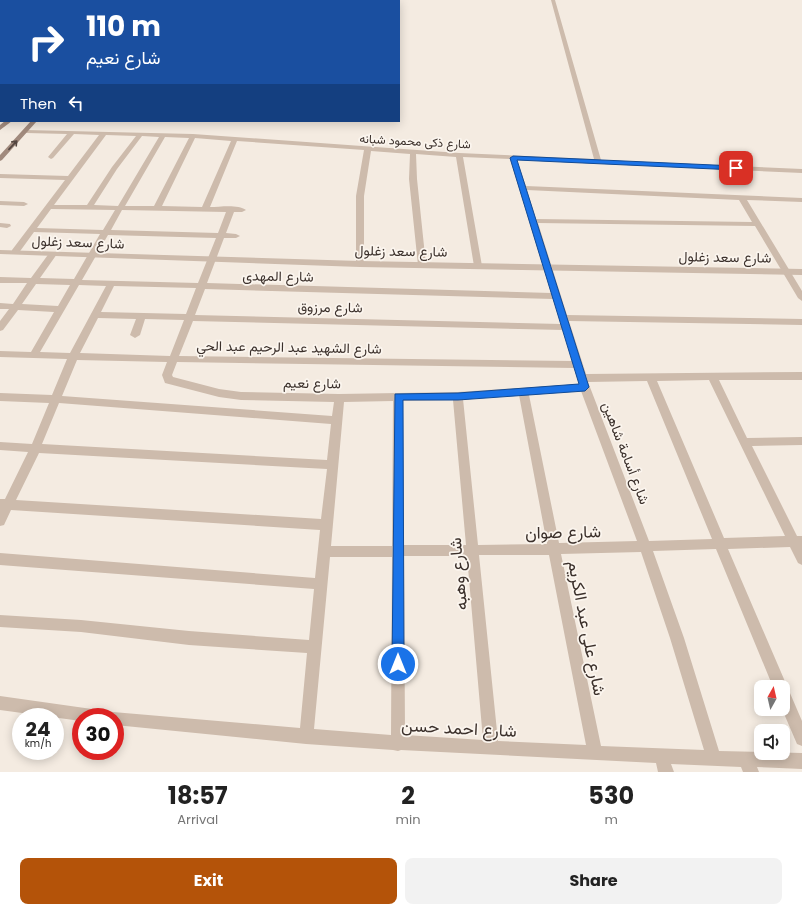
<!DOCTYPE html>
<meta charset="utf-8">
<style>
:root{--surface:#fff;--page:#f2f2f2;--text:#222;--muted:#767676;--accent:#b45309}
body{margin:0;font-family:Poppins,Vazirmatn,sans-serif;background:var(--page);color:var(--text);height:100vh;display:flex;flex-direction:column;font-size:15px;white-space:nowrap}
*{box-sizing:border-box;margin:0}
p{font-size:13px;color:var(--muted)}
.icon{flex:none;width:22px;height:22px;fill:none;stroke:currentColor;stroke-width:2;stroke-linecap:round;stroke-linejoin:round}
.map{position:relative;height:772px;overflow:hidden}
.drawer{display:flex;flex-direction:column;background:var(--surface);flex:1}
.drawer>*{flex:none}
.guide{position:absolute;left:0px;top:0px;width:400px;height:122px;box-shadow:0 2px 10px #0003;background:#1a4fa0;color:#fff;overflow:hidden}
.needle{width:26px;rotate:8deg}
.fabs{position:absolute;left:754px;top:680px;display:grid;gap:8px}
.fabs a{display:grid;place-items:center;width:36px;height:36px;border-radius:8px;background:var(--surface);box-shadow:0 2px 10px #0003;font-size:20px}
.speed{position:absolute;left:12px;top:708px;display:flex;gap:8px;font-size:20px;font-weight:700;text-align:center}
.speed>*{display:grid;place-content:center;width:52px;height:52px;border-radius:50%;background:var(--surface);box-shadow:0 2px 10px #0003;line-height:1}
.speed small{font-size:10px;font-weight:400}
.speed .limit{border:6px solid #d22;background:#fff;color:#111}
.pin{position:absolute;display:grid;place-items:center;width:34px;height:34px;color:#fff;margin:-17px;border-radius:8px;box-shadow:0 2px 6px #0006}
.me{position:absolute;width:44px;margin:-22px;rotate:0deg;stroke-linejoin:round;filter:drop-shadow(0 0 3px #0008)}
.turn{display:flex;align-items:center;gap:14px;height:84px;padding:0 20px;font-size:18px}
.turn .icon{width:52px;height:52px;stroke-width:2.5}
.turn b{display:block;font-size:28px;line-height:34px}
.then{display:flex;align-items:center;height:38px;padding:0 20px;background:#0003;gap:8px;font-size:15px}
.eta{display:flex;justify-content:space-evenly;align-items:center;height:68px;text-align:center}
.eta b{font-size:24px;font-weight:700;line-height:28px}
.primary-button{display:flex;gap:8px;margin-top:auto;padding:8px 20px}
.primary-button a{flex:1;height:46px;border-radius:8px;background:var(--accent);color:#fff;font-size:16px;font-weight:700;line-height:46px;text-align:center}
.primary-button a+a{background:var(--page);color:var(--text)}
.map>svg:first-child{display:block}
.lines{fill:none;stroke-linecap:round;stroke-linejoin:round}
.canal{fill:#7fb0b2;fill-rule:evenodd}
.minor{fill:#cdbbac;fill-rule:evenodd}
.tertiary{fill:#cdbbac;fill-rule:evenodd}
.secondary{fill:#a18a7d;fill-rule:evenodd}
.primary{fill:#7d675c;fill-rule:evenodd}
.oneway{stroke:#544640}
.route{fill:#1a73e8;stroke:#114b97}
.labels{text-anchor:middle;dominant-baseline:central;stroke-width:3.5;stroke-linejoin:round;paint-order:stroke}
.far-street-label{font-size:12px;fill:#3b302b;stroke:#fbf5ee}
.street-label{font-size:14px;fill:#3b302b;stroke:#fbf5ee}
.near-street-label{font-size:17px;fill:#3b302b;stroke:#fbf5ee}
</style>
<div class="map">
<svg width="802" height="772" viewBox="0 0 802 772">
<rect width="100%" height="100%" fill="#f4ebe1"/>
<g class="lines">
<path class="canal" d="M75 0H83L74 1Z
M0 77H1L0 84Z"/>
<path class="minor" d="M551 0H555L601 160 802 169V173L517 160 526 186 802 198V202L747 200 802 291V301L798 298 755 226 538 223 567 315 802 319V325L569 321 586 374 802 372V380H719L747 438 802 437V445L752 446 797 536H802V565L798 563 790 547 728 549 802 721V746L797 744 782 709 783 687H773L716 549 653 551 684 638 719 751 802 753V769L757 767 759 772H743L741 767 671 764 674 772H658L656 763 401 750 398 751 393 750 306 744 115 725V717H81V721L0 710V696L113 712 300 728 307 653 189 645 81 632 0 627V615L81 620 189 631 309 640 314 589 0 565V553L315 578 320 530 11 510 4 525 0 526V499H5L28 452 0 450V442L32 444 49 403 0 401V393L52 395 67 359 0 357V351L31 352 54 312 18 310 3 330 0 331V321L9 309H0V303L13 304 27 283H0V277L31 278 50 252H53L57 254 40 278 74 279 100 234 34 232 18 254H12V250L65 180 0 178V174L68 176 99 135 74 134 53 158 51 159 48 157 67 134 27 133 25 132V130L193 134 459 153 594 159ZM106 135 136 136 112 167 87 205H54ZM142 136 159 137 118 206 94 205 117 169ZM165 137 189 138 154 206H125ZM195 138 231 141 202 207 162 206ZM237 141 364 150 356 196V264L360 267 364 264V196L371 151 410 154 409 179 418 265 422 268 426 265 417 179 416 154 456 157 474 266 478 269 482 266 463 157 510 159 551 293 207 283 224 238H236L240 236 236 234 226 233 234 212H242L246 210C238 204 220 207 210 207ZM527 190 739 200 752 222 536 219ZM51 209 115 210 103 230 37 228ZM122 210 226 212 218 233 111 230ZM108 235 216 238 198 283 82 280ZM36 284 70 285 58 306 22 304ZM79 285 106 286 70 353 40 352ZM114 286 196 288 186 314 101 312ZM205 289 553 299 561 324 195 315ZM98 318 136 319 130 335 135 338 140 335 145 319 184 320 170 356 80 353ZM193 321 563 330 572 361 179 356ZM77 360 167 362 162 375 165 383 219 397 241 400 334 402 332 416 62 396ZM177 362 574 368 579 384 458 392 339 394 241 392 219 389 173 377 172 375ZM709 380 785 536 724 538 657 381ZM647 381 712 539 649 541 588 382ZM581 391 637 541 559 543 529 395ZM519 395 547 544 478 545 463 399ZM453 400 466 545H404L403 401ZM393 401 392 546H331L344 402ZM59 403 331 424 327 460 42 444ZM39 453 327 469 321 519 16 500ZM641 552 670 638 704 750 601 746 561 554ZM479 555H549L586 745 498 741ZM404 556H467L483 740 405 735ZM330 557H392L391 735 314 729Z
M0 30H1V34H0Z
M0 201 24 202 28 204 24 206 0 205Z
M0 223 10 224 11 226 7 228 0 227Z"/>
<path class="tertiary" d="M0 250 360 261 802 269V275L360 267 0 254Z"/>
<path class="secondary" d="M5 121H12L0 130V125Z
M31 121H37L2 160 0 161V155Z"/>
<path class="primary" d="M1 34V38L0 39V35Z"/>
</g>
<defs><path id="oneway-shaft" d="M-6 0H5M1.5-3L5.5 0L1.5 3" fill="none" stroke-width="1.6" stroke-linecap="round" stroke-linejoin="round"/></defs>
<use class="oneway" href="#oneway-shaft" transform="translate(13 145) rotate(-47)"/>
<path class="route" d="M513 156 736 166 739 168 736 170 517 160 589 387 585 391 458 400H403L404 664 403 668 398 670 394 668 392 664 395 394 458 393 579 384 510 158Z"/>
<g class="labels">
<g class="far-street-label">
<text transform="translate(415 141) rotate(3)">شارع ذكى محمود شبانه</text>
</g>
<g class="street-label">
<text transform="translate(78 242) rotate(2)">شارع سعد زغلول</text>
<text transform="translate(401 251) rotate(1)">شارع سعد زغلول</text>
<text transform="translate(725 257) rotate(1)">شارع سعد زغلول</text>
<text transform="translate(278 276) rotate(1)">شارع المهدى</text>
<text transform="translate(330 307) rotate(1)">شارع مرزوق</text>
<text transform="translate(289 347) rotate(1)">شارع الشهيد عبد الرحيم عبد الحي</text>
<text transform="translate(312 383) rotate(1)">شارع نعيم</text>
<text transform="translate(626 453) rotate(69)">شارع أسامة شاهين</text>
</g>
<g class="near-street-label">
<text transform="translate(563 532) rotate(-1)">شارع صوان</text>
<text transform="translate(458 574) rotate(-95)">شارع وهبه</text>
<text transform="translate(587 628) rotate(79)">شارع على عبد الكريم</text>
<text transform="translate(459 728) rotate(3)">شارع احمد حسن</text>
</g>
</g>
</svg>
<div class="fabs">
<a><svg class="needle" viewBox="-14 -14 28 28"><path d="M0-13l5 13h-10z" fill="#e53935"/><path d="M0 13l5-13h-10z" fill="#767676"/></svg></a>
<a><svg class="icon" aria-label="sound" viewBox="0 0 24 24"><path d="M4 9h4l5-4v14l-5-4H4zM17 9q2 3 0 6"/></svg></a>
</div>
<div class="speed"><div>24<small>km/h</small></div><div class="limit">30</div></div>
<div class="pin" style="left:736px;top:168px;background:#d93025"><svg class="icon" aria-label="arrive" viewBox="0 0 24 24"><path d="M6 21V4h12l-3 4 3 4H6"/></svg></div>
<svg class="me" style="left:398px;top:664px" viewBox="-20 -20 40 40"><circle r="17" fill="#1a73e8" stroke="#fff" stroke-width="3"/><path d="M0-11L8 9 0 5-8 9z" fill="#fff"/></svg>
<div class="guide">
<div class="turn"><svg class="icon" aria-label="right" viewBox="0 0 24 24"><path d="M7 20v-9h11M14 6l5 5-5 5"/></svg><div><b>110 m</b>شارع نعيم</div></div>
<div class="then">Then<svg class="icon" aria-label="left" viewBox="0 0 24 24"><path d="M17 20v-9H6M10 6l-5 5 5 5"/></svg></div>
</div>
</div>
<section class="drawer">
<div class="eta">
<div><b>18:57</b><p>Arrival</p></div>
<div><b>2</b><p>min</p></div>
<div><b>530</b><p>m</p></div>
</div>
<div class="primary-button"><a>Exit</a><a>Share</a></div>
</section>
